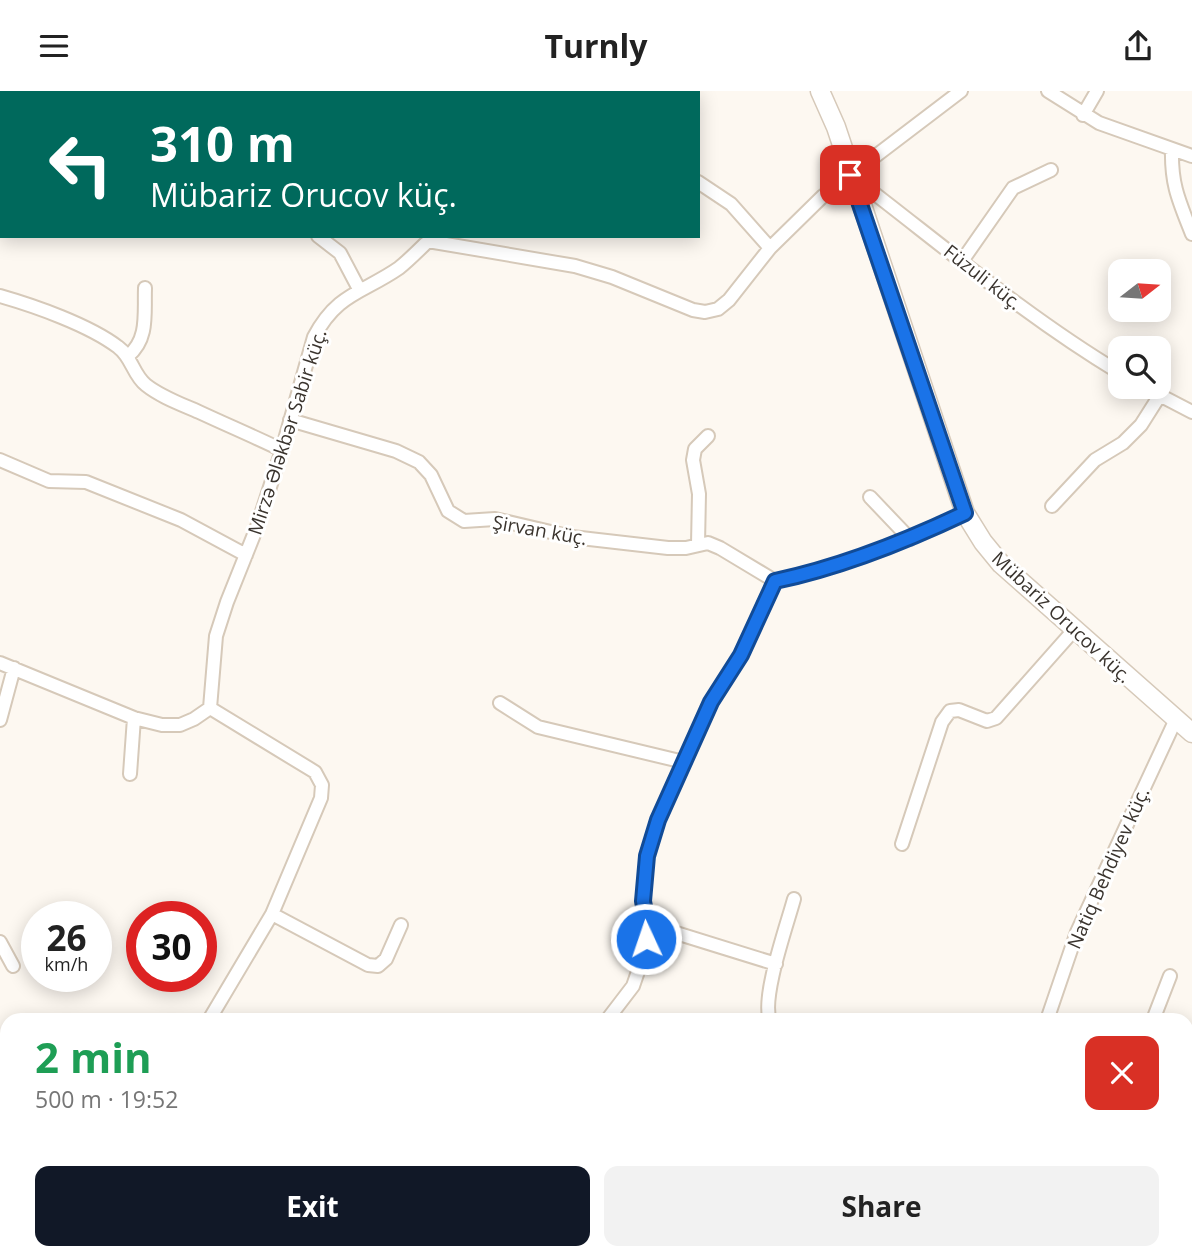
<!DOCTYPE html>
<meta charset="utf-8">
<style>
:root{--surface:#fff;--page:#f2f2f2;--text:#222;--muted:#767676;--accent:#111827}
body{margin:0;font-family:"Open Sans",sans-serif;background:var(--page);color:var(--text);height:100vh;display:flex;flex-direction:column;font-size:26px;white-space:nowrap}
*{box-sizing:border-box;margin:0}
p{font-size:23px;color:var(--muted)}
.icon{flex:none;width:38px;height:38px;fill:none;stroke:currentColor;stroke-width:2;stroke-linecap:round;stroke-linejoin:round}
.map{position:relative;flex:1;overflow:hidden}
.drawer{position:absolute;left:0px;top:922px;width:1194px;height:247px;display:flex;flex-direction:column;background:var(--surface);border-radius:21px 21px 0 0;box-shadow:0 4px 18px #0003}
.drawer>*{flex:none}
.guide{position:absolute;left:0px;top:0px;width:700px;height:147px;box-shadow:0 4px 18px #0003;background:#00695c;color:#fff;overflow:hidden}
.needle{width:46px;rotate:73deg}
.buttons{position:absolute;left:1108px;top:168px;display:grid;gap:14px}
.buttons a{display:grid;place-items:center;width:63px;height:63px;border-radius:14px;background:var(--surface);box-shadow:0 4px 18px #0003;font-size:35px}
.speed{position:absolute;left:21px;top:810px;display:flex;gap:14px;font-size:35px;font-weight:700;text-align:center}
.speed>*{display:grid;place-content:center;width:91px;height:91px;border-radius:50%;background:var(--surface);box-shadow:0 4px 18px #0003;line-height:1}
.speed small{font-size:18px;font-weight:400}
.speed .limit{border:10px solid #d22;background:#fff;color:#111}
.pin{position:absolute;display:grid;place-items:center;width:60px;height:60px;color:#fff;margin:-30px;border-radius:14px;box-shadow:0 4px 10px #0006}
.me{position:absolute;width:77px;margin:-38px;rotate:357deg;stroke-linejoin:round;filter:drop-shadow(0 0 5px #0008)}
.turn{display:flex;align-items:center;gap:24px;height:147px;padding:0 35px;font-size:32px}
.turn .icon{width:91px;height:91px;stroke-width:2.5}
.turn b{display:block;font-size:49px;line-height:60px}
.round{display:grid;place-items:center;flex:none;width:74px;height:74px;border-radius:14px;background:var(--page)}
.summary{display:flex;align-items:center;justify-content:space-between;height:119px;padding:0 35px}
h1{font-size:42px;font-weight:700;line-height:52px;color:#1e9e55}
.cta{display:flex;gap:14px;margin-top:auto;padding:14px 35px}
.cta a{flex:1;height:80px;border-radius:14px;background:var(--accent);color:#fff;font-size:28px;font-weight:700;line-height:80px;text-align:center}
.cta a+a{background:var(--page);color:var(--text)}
header{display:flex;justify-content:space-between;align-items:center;height:91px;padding:0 35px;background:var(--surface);font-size:32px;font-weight:700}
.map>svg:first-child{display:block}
.built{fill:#ffecd5}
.green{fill:#bed1b9}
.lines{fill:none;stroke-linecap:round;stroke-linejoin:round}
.street-casing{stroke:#d6c9b9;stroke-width:16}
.secondary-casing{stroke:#d6c9b9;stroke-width:21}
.path{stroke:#a6a09a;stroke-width:2.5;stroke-dasharray:3.5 3.5;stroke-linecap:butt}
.street{stroke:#fff;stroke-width:12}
.secondary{stroke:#fff;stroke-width:18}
.route-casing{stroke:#114b97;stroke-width:18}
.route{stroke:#1a73e8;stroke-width:12}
.labels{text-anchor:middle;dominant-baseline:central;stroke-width:6;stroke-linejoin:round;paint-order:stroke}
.street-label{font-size:19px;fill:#3a342e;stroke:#fff}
</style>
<header><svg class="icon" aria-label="menu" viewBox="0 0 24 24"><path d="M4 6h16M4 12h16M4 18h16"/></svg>Turnly<svg class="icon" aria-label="share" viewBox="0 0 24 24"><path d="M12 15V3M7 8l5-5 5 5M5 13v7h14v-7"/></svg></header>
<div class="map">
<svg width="1192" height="1168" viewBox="0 0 1192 1168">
<rect width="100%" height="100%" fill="#fdf8f1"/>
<path class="built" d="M813 1162H1003L1013 1168H809Z"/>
<path class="green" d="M1187 1139 1192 1142V1168H1109L1113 1162H1186Z"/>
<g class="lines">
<g class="street-casing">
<path id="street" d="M1048 0 1099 32 1192 65
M250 2 251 0
M464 2 465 0
M1083 24 1097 0
M1172 58C1171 94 1179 110 1192 143
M853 86C941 153 1025 225 1120 282
M698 91 731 113 770 157
M318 145 340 162 359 198
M428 150 575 175 612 186 693 219 705 221 718 218 729 209 770 157 823 105 961 0
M962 170 1013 97 1051 79
M0 205C35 215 89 234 118 256 132 266 133 284 146 294 161 306 181 313 199 321 227 334 255 346 282 359
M128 265C149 248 144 222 145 197
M1144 296 1192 321
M290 329 396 360 419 371 431 384 448 420 464 430 495 428 572 446 668 457H686L708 452 720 457 775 490
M0 369 49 390 86 391 181 429 246 464
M870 406 910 448
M1052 415 1095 369 1123 352 1141 334 1160 304
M698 453 699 403 693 369 695 358 708 345
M0 572 134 627 162 634H180L194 628 210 617
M500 612 538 636 684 671
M0 629 14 577
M130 683 134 627
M902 753 942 631 950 620 959 619 987 630 996 627 1074 539
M272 823 368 874 378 875 386 868 401 834
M647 833 776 873
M0 851 13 875
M209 929 272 823 321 707 322 694 315 681 210 617 216 545 227 511 257 436 282 359 314 246C337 202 363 202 399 177 409 169 419 159 428 150L429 145
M607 929 633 895 644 863 647 833 643 810 647 765 658 729 711 611 741 564 775 490C842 476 904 451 965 422
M770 929C761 907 787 834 794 808
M1047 929 1077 841 1176 628
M1153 929 1170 885
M1186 1038 1192 1030
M0 1106 7 1107
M299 1162 319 1168
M524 1162 533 1168
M797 1168 800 1162"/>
</g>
<g class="secondary-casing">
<path id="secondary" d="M820 0 836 36 965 422 983 451 1001 473 1192 642"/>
</g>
<path class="path" d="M962 1168 965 1162"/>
<use href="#street" class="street"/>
<use href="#secondary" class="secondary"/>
</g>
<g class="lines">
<g class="route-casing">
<path id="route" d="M646 848 647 833 643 810 647 765 658 729 711 611 741 564 775 490C841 476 904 451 965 422L850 84"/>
</g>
<use href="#route" class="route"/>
</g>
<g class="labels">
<g class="street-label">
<text transform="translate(983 186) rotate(38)">Füzuli küç.</text>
<text transform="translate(287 341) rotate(-72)">Mirzə Ələkbər Sabir küç.</text>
<text transform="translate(540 439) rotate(10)">Şirvan küç.</text>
<text transform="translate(1062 526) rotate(43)">Mübariz Orucov küç.</text>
<text transform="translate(1108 777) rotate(-66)">Natiq Behdiyev küç.</text>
</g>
</g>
</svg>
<div class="buttons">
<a><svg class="needle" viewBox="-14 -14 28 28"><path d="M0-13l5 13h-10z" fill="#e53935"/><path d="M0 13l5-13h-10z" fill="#767676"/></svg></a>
<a><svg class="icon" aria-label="search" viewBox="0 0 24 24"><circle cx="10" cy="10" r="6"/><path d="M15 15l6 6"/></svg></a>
</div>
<div class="speed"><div>26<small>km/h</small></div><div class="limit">30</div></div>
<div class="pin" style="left:850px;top:84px;background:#d93025"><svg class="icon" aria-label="arrive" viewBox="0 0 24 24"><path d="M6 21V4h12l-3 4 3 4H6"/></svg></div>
<svg class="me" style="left:646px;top:848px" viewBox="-20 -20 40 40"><circle r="17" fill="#1a73e8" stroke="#fff" stroke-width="3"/><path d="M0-11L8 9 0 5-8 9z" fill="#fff"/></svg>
<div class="guide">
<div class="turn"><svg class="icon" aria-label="left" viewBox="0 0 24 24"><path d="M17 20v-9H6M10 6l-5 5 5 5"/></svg><div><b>310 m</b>Mübariz Orucov küç.</div></div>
</div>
<section class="drawer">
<div class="summary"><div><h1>2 min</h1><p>500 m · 19:52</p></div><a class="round" style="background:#d93025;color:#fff"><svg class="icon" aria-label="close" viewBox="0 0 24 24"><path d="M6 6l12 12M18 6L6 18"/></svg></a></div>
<div class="cta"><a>Exit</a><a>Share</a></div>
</section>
</div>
